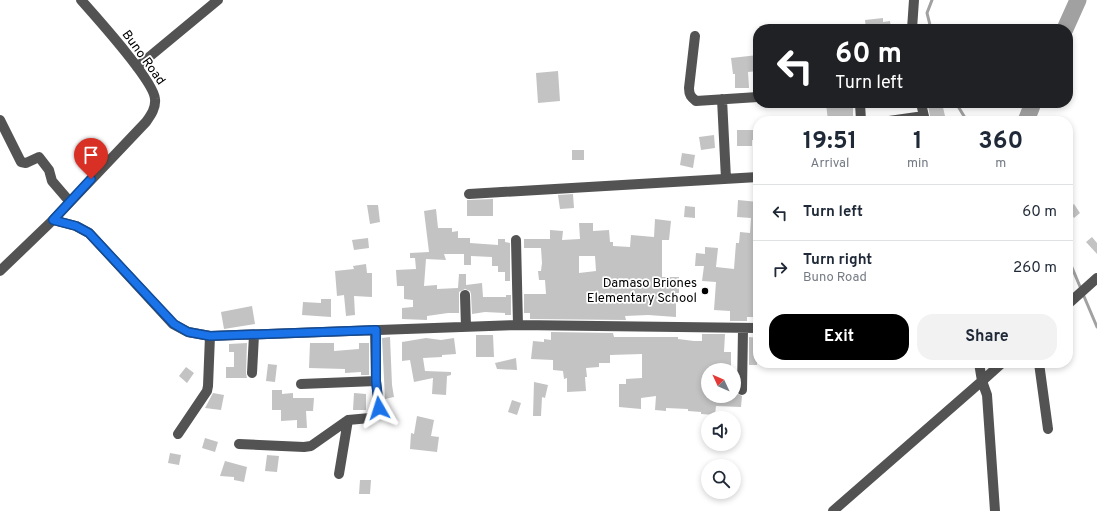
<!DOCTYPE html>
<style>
:root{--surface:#fff;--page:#f2f2f3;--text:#1f2937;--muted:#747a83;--line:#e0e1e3;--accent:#000}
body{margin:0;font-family:Overpass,sans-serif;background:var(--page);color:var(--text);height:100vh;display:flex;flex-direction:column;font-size:15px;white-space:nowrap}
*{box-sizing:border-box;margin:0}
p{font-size:13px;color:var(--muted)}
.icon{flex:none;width:22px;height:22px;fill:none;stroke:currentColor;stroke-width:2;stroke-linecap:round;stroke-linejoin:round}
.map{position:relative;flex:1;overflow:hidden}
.panel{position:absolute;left:753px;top:116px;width:320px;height:252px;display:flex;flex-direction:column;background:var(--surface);border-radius:16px;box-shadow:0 2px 6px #0003}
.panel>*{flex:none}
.guide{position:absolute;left:753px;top:24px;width:320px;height:84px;border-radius:16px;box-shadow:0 2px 6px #0003;background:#202124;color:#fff;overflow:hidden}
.needle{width:26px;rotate:314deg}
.fabs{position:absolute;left:701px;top:363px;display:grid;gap:8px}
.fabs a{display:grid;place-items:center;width:40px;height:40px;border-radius:50%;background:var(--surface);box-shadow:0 2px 6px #0003;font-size:20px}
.pin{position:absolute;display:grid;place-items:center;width:34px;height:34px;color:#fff;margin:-41px -17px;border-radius:50% 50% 50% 0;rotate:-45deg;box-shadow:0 0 4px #0007}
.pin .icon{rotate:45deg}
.me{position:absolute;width:44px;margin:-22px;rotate:354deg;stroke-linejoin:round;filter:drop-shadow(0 0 3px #0008)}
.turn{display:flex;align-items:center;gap:14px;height:84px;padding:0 16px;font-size:18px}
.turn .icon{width:52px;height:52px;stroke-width:2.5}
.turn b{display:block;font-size:28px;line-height:34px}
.eta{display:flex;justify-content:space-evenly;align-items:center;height:68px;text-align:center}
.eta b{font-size:24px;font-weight:700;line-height:28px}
.action{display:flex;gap:8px;margin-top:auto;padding:8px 16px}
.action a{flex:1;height:46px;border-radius:16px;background:var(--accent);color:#fff;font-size:16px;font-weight:700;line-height:46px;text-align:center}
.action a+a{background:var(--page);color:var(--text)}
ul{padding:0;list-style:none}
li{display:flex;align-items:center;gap:12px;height:56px;padding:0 16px;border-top:1px solid var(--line)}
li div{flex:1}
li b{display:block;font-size:15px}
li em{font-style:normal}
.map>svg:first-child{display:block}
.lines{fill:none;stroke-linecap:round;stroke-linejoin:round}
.stream{stroke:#a1a1a1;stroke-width:3}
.river{stroke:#a1a1a1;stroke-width:17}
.building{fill:#c3c3c3;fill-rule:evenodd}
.minor{stroke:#535353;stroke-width:10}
.route-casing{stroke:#114b97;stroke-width:10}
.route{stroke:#1a73e8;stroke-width:7}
.poi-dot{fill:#000;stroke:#fff;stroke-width:1.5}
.labels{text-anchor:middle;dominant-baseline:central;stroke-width:3.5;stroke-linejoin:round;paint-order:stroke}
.street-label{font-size:13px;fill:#000;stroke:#fff}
.poi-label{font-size:13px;fill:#000;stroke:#fff;text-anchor:end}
</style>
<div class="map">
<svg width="1097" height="511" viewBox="0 0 1097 511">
<rect width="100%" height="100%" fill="#fff"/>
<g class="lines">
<path class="stream" d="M931 29 927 13 932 0
M956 103 967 121
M1068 258 1081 289
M1083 294 1097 327"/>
<path class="river" d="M1065 29 1078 0
M1026 121 1033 103"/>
</g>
<path class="building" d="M883 18V22L890 21 891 29H866L865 20Z
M758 55V71L748 72 749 88H735V74H733L731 58Z
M558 71 560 101 538 103 536 73Z
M826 103 853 104V121H828Z
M942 103 945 116 942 117V121H931L928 106Z
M737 130H758V140H752V146H737Z
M714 135 715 148 701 150 699 137Z
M572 150H584V160H572Z
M682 153 695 155 693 168 680 165Z
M573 194 574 208 560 209 558 195Z
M493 199V216H467V200Z
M738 200 758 202V317H747V321H730V311L714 310 716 282 702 281 704 266H695L696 253 705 254V247L718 248 716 267 734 269 736 243H739L740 232 750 233 751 218 737 217Z
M1074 204 1080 213 1074 218 1068 209Z
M367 205H378L380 222 370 224Z
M685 206 695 207V218L684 217Z
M436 209 438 228H452V232L458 231V238H470V243L498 245V239H505V242L510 243V281H505V272H498V266H492V257L471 256V265H464V254H444L446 260 426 259 424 286 437 285V289L458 288 459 274H466V285L482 283 483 297H506V295H511V315H505V313L485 312 472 314 471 294 470 291 465 289 459 292V313H448L427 316V320L402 319V308L413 307V300L404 299V286H397L396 270 416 269 415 258H410V253L429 252 424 211Z
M655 219 671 221 669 240H662V277H679V293H676V317L648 315 625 316 626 320 530 319V313H524V294H546L545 280H539L538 271H541L542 263 541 248H524V239H550V230L563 231 562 240 580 239 579 223H593V231L609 230 610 242H613V246L630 247 631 235 654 237ZM579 256H595L596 271 579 273Z
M1092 237 1097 243V254L1086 242Z
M368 238 369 248 354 250 352 240Z
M366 264 367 273H372V297L354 296 355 315 346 316 344 295 337 296 335 271 354 269 353 266Z
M321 299H331V317L302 315 303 302 321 303Z
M252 306 255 324 224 329 221 312Z
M551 332 613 333 614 337H678V339L694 341H702V334H725L724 352H731V370H708V396H734V393H736L742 396 741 407 716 406 715 415 701 414V412L688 411V409L666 408V411L655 410 656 396 641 398V409L619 407V384H626V379L642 378V354L610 355V363H599V367L586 368 587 377H585L586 391 567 392V378L564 379 563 371 553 370V360L531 359 533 341 544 342V339L551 340Z
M476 335H493L494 357H476Z
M390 337 392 385 394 397 385 399 382 338Z
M749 337 758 338 757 365H749Z
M426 338 441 340 454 338 456 354 442 355V357L423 358 425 371 451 372V375L447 376 446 395 432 394 433 378 414 382 410 360 402 361V342Z
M247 343 246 373 247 378H226V367H234V352H229V344Z
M310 343H334V351L359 349V343H369V375H361V372L345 373V369L309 368Z
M516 358 517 370 497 369 495 363Z
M268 364 277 365 275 382 266 381Z
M186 367 194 373 187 383 179 376Z
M534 382 548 385 545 398 542 397 541 416H533Z
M272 390H282V394L293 393V398H314L313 411H306L307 428H297V420L281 421V410H272Z
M213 393 224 395 221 410 205 408Z
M354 393 366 394V410H353Z
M512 400 521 403 517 415 508 412Z
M417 416 434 420 431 436 439 437 437 452 410 449 411 433 414 434Z
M205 438 218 442 215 452 202 448Z
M170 453 181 455 179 465 168 463Z
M267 455 279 456 277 472 265 471Z
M225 461 247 467 244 482 234 480V477L220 476Z
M360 480H371L370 494H359Z"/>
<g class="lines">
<path class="minor" d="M912 29 914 0
M695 36 689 88C689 95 691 97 696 101L758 97
M137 67 218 0
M722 99 726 179
M860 103 861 121
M921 103 925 121
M0 120 21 162 26 163 39 157 49 170 52 181 70 202
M889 121 924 116
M469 194 758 177
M53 220 76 226 89 233 173 324 188 332 210 336 518 325 758 328
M516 240 518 325
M0 271 53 220 146 122C151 115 156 108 155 99 154 81 96 17 81 0
M465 295 466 327
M1068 304 1097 278
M1039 363 1048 429
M252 373 254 335
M301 384 376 381
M742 390 743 329
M178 434 207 391 208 386 210 336
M239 444 304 447 311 446 348 420 370 418 376 414 379 408 376 381 375 330
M339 474 348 420
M833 511 982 381 979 363
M995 511 987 395 982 381 1002 363"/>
</g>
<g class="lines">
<g class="route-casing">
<path id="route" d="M91 179 53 220 76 226 89 233 174 324 188 332 210 336 376 330V381L379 408"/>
</g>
<use href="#route" class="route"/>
</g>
<circle class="poi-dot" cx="705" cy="291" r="4"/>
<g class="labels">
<g class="street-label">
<text transform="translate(143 58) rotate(54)">Buno Road</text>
</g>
<g class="poi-label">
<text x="697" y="284">Damaso Briones<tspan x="697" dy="15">Elementary School</tspan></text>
</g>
</g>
</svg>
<div class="fabs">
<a><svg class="needle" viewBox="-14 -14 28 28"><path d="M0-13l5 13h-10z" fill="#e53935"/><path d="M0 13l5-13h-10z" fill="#747a83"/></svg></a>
<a><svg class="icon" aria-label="sound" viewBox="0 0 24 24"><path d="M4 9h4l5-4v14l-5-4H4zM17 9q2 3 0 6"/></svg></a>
<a><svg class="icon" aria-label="search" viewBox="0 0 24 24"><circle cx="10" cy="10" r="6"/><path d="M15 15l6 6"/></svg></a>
</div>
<div class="pin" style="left:91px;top:179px;background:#d93025"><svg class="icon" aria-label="arrive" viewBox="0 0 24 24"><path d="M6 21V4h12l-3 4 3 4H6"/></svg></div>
<svg class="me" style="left:379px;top:408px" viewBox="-20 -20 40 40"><path d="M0-17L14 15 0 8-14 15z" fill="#1a73e8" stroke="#fff" stroke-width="4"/></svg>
<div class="guide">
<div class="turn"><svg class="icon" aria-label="left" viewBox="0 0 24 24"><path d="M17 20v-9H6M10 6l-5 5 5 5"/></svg><div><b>60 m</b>Turn left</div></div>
</div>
<section class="panel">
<div class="eta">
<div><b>19:51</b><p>Arrival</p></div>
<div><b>1</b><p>min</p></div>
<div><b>360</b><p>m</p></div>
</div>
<ul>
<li><svg class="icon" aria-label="left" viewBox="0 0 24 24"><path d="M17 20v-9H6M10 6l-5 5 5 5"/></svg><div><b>Turn left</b></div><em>60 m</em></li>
<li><svg class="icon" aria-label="right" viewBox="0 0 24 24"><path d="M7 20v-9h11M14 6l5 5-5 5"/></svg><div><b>Turn right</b><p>Buno Road</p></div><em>260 m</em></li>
</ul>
<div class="action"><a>Exit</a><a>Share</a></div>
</section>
</div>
